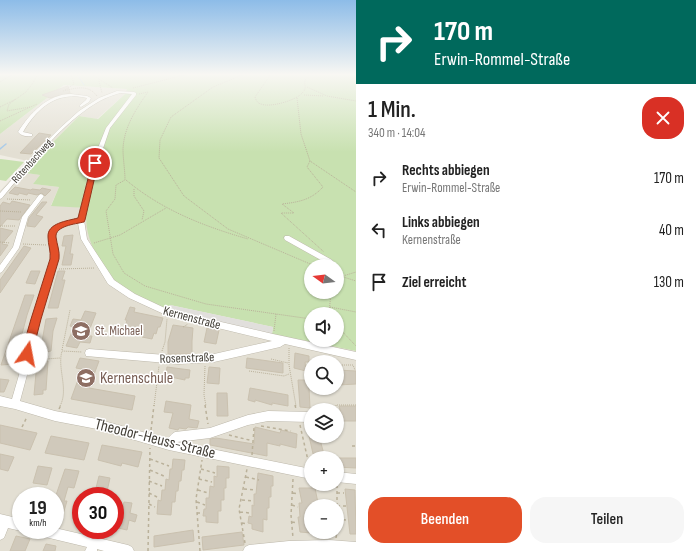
<!DOCTYPE html>
<html lang="de">
<meta charset="utf-8">
<style>
:root{--surface:#fff;--page:#f6f6f6;--text:#222;--muted:#767676;--accent:#e34f28}
body{margin:0;font-family:"Sofia Sans Condensed",sans-serif;background:var(--page);color:var(--text);height:100vh;display:flex;flex-direction:column;font-size:15px;white-space:nowrap}
*{box-sizing:border-box;margin:0}
p{font-size:13px;color:var(--muted)}
.icon{flex:none;width:22px;height:22px;fill:none;stroke:currentColor;stroke-width:2;stroke-linecap:round;stroke-linejoin:round}
.map{position:relative;flex:1;overflow:hidden}
.side{display:flex;flex-direction:column;background:var(--surface);width:340px}
.side>*{flex:none}
.top-card{background:#00695c;color:#fff;overflow:hidden}
.needle{width:26px;rotate:285deg}
.tools{position:absolute;left:304px;top:259px;display:grid;gap:8px}
.tools a{display:grid;place-items:center;width:40px;height:40px;border-radius:50%;background:var(--surface);box-shadow:0 1px 3px #0004;font-size:20px}
.speed{position:absolute;left:12px;top:487px;display:flex;gap:8px;font-size:20px;font-weight:700;text-align:center}
.speed>*{display:grid;place-content:center;width:52px;height:52px;border-radius:50%;background:var(--surface);box-shadow:0 1px 3px #0004;line-height:1}
.speed small{font-size:10px;font-weight:400}
.speed .limit{border:6px solid #d22;background:#fff;color:#111}
.pin{position:absolute;display:grid;place-items:center;width:34px;height:34px;color:#fff;margin:-17px;border:2px solid #fff;border-radius:50%;box-shadow:0 1px 4px #0007}
.me{position:absolute;width:44px;margin:-22px;rotate:12deg;stroke-linejoin:round;filter:drop-shadow(0 0 3px #0008)}
.turn{display:flex;align-items:center;gap:14px;height:84px;padding:0 12px;font-size:18px}
.turn .icon{width:52px;height:52px;stroke-width:2.5}
.turn b{display:block;font-size:28px;line-height:34px}
.round{display:grid;place-items:center;flex:none;width:42px;height:42px;border-radius:16px;background:var(--page)}
.head{display:flex;align-items:center;justify-content:space-between;height:68px;padding:0 12px}
h1{font-size:24px;font-weight:600;line-height:30px}
.button{display:flex;gap:8px;margin-top:auto;padding:8px 12px}
.button a{flex:1;height:46px;border-radius:16px;background:var(--accent);color:#fff;font-size:16px;font-weight:600;line-height:46px;text-align:center}
.button a+a{background:var(--page);color:var(--text)}
ul{padding:0;list-style:none}
li{display:flex;align-items:center;gap:12px;height:52px;padding:0 12px}
li div{flex:1}
li b{display:block;font-size:15px}
li em{font-style:normal}
main{display:flex;flex:1;min-height:0}
.map>svg:first-child{display:block}
.residential{fill:#e3dfd3;fill-rule:evenodd}
.green{fill:#c8e1b0;fill-rule:evenodd}
.parking{fill:#e1dfdc}
.lines{fill:none;stroke-linecap:round;stroke-linejoin:round}
.stream-far1{stroke:#a5c8e8;stroke-width:1}
.stream{stroke:#a5c8e8;stroke-width:1.5}
.building{fill:#d0c9bb;stroke:#cac1af}
.minor-casing{stroke:#bdb8ab;stroke-width:1}
.path-far1{stroke:#bab19a;stroke-width:1;stroke-dasharray:1 1;stroke-linecap:butt}
.path{stroke:#bab19a;stroke-width:1.5;stroke-dasharray:3 3;stroke-linecap:butt}
.minor{fill:#fff;fill-rule:evenodd}
.route{fill:#e34f28;stroke:#94331a}
.labels{text-anchor:middle;dominant-baseline:central;stroke-width:3;stroke-linejoin:round;paint-order:stroke}
.far-street-label{font-size:11px;fill:#413d35;stroke:#fff}
.street-label{font-size:13px;fill:#413d35;stroke:#fff}
.education-label{font-size:13px;fill:#785e54;stroke:#fff;text-anchor:start}
.near-education-label{font-size:16px;fill:#785e54;stroke:#fff;text-anchor:start}
.near-street-label{font-size:16px;fill:#413d35;stroke:#fff}
</style>
<main>
<div class="map">
<svg width="356" height="551" viewBox="0 0 356 551">
<rect width="100%" height="100%" fill="#f0ede4"/>
<path class="residential" d="M64 85 128 89 125 94 97 119 79 116 52 143 26 173 40 175 33 184 59 187 51 205 87 208 85 218 90 237 168 310 356 351V551H0V191L28 161 0 155V134ZM311 362H337V388H311ZM311 410H337V436H311ZM311 458H337V484H311ZM21 496H55V530H21ZM81 496H115V530H81ZM311 506H337V532H311Z"/>
<path class="green" d="M0 74H356V351L272 334 273 327 170 305 168 310C152 303 126 293 115 281 98 263 82 233 87 208L51 206 59 187 33 184 40 175 26 173 52 143 79 116 98 119 125 94 127 89 64 85 0 134ZM311 266H337V292H311ZM311 314H337V340H311Z
M0 159H1L24 162 6 181 0 180Z"/>
<path class="parking" d="M170 305 273 327 272 334 168 310Z"/>
<g class="lines">
<path class="stream-far1" d="M77 74 84 85"/>
<path class="stream" d="M0 149 6 144"/>
</g>
<path class="building" d="M68 86 70 93 50 98 42 95Z
M39 133 51 135 31 154 20 153Z
M15 187 31 190 32 189 40 190 42 188 51 190 45 196 42 193 37 195 28 193 27 195 19 193 18 195 9 193Z
M12 201 30 205 19 220 7 219 0 227V206L3 202 10 204Z
M42 202H47L36 215 43 217 35 227 27 226 29 218Z
M0 228 13 231 2 244 8 245 0 256Z
M73 235 70 254H73L71 265H62L66 246H62L64 236Z
M24 246 31 248 0 293V280Z
M31 271H40L35 284 26 283Z
M58 271H65L62 280H65L58 308H48Z
M25 295H34L27 315 14 364 1 365Z
M130 307 135 308 134 312 163 318 160 327H158L156 334 154 333 152 339 142 337 145 330 125 327 127 320H125Z
M85 311 96 313 87 336H92L90 343 80 342 77 348 66 346 74 327 70 326 73 319 81 320Z
M57 318 53 331 51 351 40 353 46 319Z
M173 325 193 328 192 341V354H168V342Z
M207 328 219 330 216 344 204 342Z
M295 353 309 356V362H305L306 371 294 368Z
M80 358 99 361 89 388 135 396 132 410 71 399 82 369 76 368Z
M247 358 283 363V373L246 368Z
M48 361 46 390H43V394L34 395 37 362Z
M167 367 190 370 189 378H185V380L166 376Z
M209 367 220 368 219 384 207 383Z
M337 370 356 371V384L338 385 339 377H337Z
M0 379 9 380 4 392H0Z
M298 380H307L308 383 311 384V388H309L310 408 300 407Z
M250 388 288 395V406L272 403V405L255 400V402L248 400Z
M217 393H227L228 416H217Z
M166 401 191 405 189 419 199 421 197 428 188 427 186 429 179 428 178 430 169 428 173 413 164 412Z
M339 406H356V421H343Z
M0 425 37 433 30 450 0 443Z
M255 427 280 433 281 430 297 434 296 448 280 444V446L267 443V456L210 445V439L216 438 254 444Z
M51 436 89 443 84 460 45 453Z
M309 436H319L325 458H314Z
M102 445 142 452 138 467 122 463 121 466 98 460Z
M0 454 14 457 8 471 0 469Z
M337 458H356V468L337 467Z
M173 459 185 460 184 470H182L181 481H179L178 491H176L175 502H172L171 515 157 514 158 500 161 501 162 490H165L166 479 169 480 170 469H172Z
M38 466 52 468 47 485 33 483Z
M217 466 229 467V478H226V488H224V500H221V511H218V523L206 522V516H203L204 509H206V498H209L210 486 214 487V476L217 477Z
M65 469 79 471 74 488 68 487 64 501H67L61 521 55 520V498Z
M258 473 273 476V486H271V497H269V508H267V520L263 519V532L252 529V524L248 523 249 516 252 517V505L254 506V494H256Z
M99 476 110 478 106 496H94Z
M299 488H315L318 503H315V506H311V533L300 532 298 517H300L299 503H302Z
M345 489 355 490 356 534H350Z
M124 502 132 503 130 513 137 515 135 522 129 520 127 530 118 528Z
M193 530 194 541 154 547V536Z
M242 532 244 545 203 550 202 537Z
M16 536 30 539 25 551H10Z
M46 544 56 546 55 551H43Z"/>
<g class="lines">
<g class="minor-casing">
<path id="minor" d="M117 91 134 92 136 93V95L110 128 98 163 84 220 87 239 114 280 135 294 169 310 273 334 356 352V360L285 344 280 347 214 362 178 364 86 356 85 353 86 350 89 349 178 356 214 354 272 341 168 316 129 298 108 284 81 239 78 223C70 224 61 225 56 232L55 240 58 259 32 344 27 375 20 401 55 411 97 419 167 439 172 434 175 432 210 428 248 415 268 411 311 412V422L268 421 248 425 210 438 177 442 311 469V479L169 450 97 429 55 421 15 409 0 406V396L12 399 19 375 24 344 52 259 49 240V232L53 227 56 225 78 218 92 163 106 128 132 94C127 94 121 92 117 94 75 105 29 166 2 198L0 199V193L41 147 60 128 79 111 99 98Z
M71 94 87 96 91 98 89 102 81 107 79 106 86 100 87 98C57 91 38 107 23 132L32 134V136C27 137 21 136 18 132 30 113 48 94 71 94Z
M41 194 44 196 28 217 19 248 2 272 0 273V265L13 247 22 217 39 195Z
M285 236H289L332 260 333 262 332 264H328L285 240 284 238Z
M337 472 356 474V484L337 482Z
M0 514 21 519V530H23L21 531 8 528 4 538 0 540Z
M55 528 128 545 132 547 134 551H104L97 549V551H85L87 547 41 536 37 534 35 530H55Z
M329 540 356 542V551H243L245 547 249 545 289 541Z"/>
</g>
<path class="path-far1" d="M91 74 113 88
M245 74 213 87 171 117 160 140 159 158 184 196 228 229 315 266
M271 74 255 97C256 100 257 103 261 104 270 108 298 100 303 92 307 88 304 85 305 80L312 74
M99 81 102 93
M0 82 13 74
M307 87 327 96 356 101
M133 88 188 74
M65 90 74 84 71 74
M63 91C76 88 88 84 97 96
M139 94 148 92C136 109 124 127 123 149 123 159 125 170 125 180L116 185 115 199 106 211 113 254 124 273 145 286 206 304 311 319
M304 95 324 96
M297 98 301 134 310 161 356 192
M0 107 16 99
M30 107 7 111 9 104 26 92 33 83 38 74
M0 121 37 104
M310 161 307 167 323 187C311 200 299 202 282 204L294 213H281L324 252
M126 180C162 210 203 226 248 239
M134 189V196L144 211 142 220
M7 199 31 200
M0 211 21 212
M0 226H16
M0 242 10 243
M94 243 120 235 166 208
M23 244 46 245
M59 269 95 268
M337 275 356 281
M343 276 356 272
M330 307 356 312
M329 314 331 292
M337 326 356 346
M183 327 188 324
M274 331 276 314
M289 348V365L296 406
M62 350 70 310
M162 351 165 342 167 319
M33 356 46 359 60 358
M271 359 288 363
M205 366 204 395 206 406
M339 370V365H353L355 370
M249 371 284 376 289 374
M60 406C69 389 57 369 62 351L82 352
M154 406 159 366
M336 406V405H356"/>
<path class="path" d="M205 405 208 424
M295 405 296 409
M59 409 61 405
M335 410 336 405
M300 425 309 465
M261 426 291 431
M22 427 27 417
M151 430 154 405
M229 435 253 441
M352 446H356
M252 455 254 428
M150 459 169 466
M201 469 215 473
M150 470 166 477
M246 477 259 480
M199 479 212 482
M293 479 291 515 293 538
M149 481 162 486
M337 485V506
M244 489 255 490
M198 490 208 493
M149 493 159 498
M293 493 298 494
M337 493H344
M242 500 253 501
M197 502 205 505
M149 504 155 507
M292 505 298 507
M337 506H346
M240 512 250 513
M197 513H202
M337 519 346 520
M292 522 297 523
M242 523 248 524
M336 538 337 532
M245 543 239 509 247 469
M148 551 150 448
M200 551 196 499 202 460"/>
<use href="#minor" class="minor"/>
</g>
<linearGradient id="sky" x2="0" y2="1"><stop stop-color="#8dbce8"/><stop offset="0.49" stop-color="#f8f7f3"/><stop offset="1" stop-color="#f8f7f3" stop-opacity="0"/></linearGradient>
<rect width="356" height="152" fill="url(#sky)"/>
<path class="route" d="M95 161 98 163 85 220 84 222C75 224 55 226 56 237 57 245 60 251 59 259L41 319 32 354 31 358 27 359 23 358 21 354 31 319 50 259C51 251 48 245 48 237 47 223 67 221 78 218L92 163Z"/>
<defs>
<g id="school-disc" transform="scale(1)"><circle r="9.5" fill="#8d6e63" stroke="#fff"/><path d="M0-5L7-2L0 1L-7-2ZM-4 1L0 2.5L4 1V4Q0 6-4 4Z" fill="#fff"/></g>
</defs>
<g fill-rule="evenodd">
<use href="#school-disc" x="81" y="331"/>
<use href="#school-disc" x="86" y="378"/>
</g>
<g class="labels">
<g class="far-street-label">
<text transform="translate(32 161) rotate(-48)">Rötenbachweg</text>
</g>
<g class="street-label">
<text transform="translate(192 318) rotate(15)">Kernenstraße</text>
<text transform="translate(187 358) rotate(-2)">Rosenstraße</text>
</g>
<g class="education-label">
<text x="95" y="331">St. Michael</text>
</g>
<g class="near-education-label">
<text x="100" y="378">Kernenschule</text>
</g>
<g class="near-street-label">
<text transform="translate(155 439) rotate(14)">Theodor-Heuss-Straße</text>
</g>
</g>
</svg>
<div class="tools">
<a><svg class="needle" viewBox="-14 -14 28 28"><path d="M0-13l5 13h-10z" fill="#e53935"/><path d="M0 13l5-13h-10z" fill="#767676"/></svg></a>
<a><svg class="icon" aria-label="sound" viewBox="0 0 24 24"><path d="M4 9h4l5-4v14l-5-4H4zM17 9q2 3 0 6"/></svg></a>
<a><svg class="icon" aria-label="search" viewBox="0 0 24 24"><circle cx="10" cy="10" r="6"/><path d="M15 15l6 6"/></svg></a>
<a><svg class="icon" aria-label="layers" viewBox="0 0 24 24"><path d="M12 4l9 5-9 5-9-5zM3 14l9 5 9-5"/></svg></a>
<a>+</a>
<a>−</a>
</div>
<div class="speed"><div>19<small>km/h</small></div><div class="limit">30</div></div>
<div class="pin" style="left:95px;top:163px;background:#d93025"><svg class="icon" aria-label="arrive" viewBox="0 0 24 24"><path d="M6 21V4h12l-3 4 3 4H6"/></svg></div>
<svg class="me" style="left:27px;top:354px" viewBox="-20 -20 40 40"><circle r="19" fill="#fff"/><path d="M0-13L10 11 0 6-10 11z" fill="#e34f28"/></svg>
</div>
<section class="side">
<div class="top-card">
<div class="turn"><svg class="icon" aria-label="right" viewBox="0 0 24 24"><path d="M7 20v-9h11M14 6l5 5-5 5"/></svg><div><b>170 m</b>Erwin-Rommel-Straße</div></div>
</div>
<div class="head"><div><h1>1 Min.</h1><p>340 m · 14:04</p></div><a class="round" style="background:#d93025;color:#fff"><svg class="icon" aria-label="close" viewBox="0 0 24 24"><path d="M6 6l12 12M18 6L6 18"/></svg></a></div>
<ul>
<li><svg class="icon" aria-label="right" viewBox="0 0 24 24"><path d="M7 20v-9h11M14 6l5 5-5 5"/></svg><div><b>Rechts abbiegen</b><p>Erwin-Rommel-Straße</p></div><em>170 m</em></li>
<li><svg class="icon" aria-label="left" viewBox="0 0 24 24"><path d="M17 20v-9H6M10 6l-5 5 5 5"/></svg><div><b>Links abbiegen</b><p>Kernenstraße</p></div><em>40 m</em></li>
<li><svg class="icon" aria-label="arrive" viewBox="0 0 24 24"><path d="M6 21V4h12l-3 4 3 4H6"/></svg><div><b>Ziel erreicht</b></div><em>130 m</em></li>
</ul>
<div class="button"><a>Beenden</a><a>Teilen</a></div>
</section>
</main>
